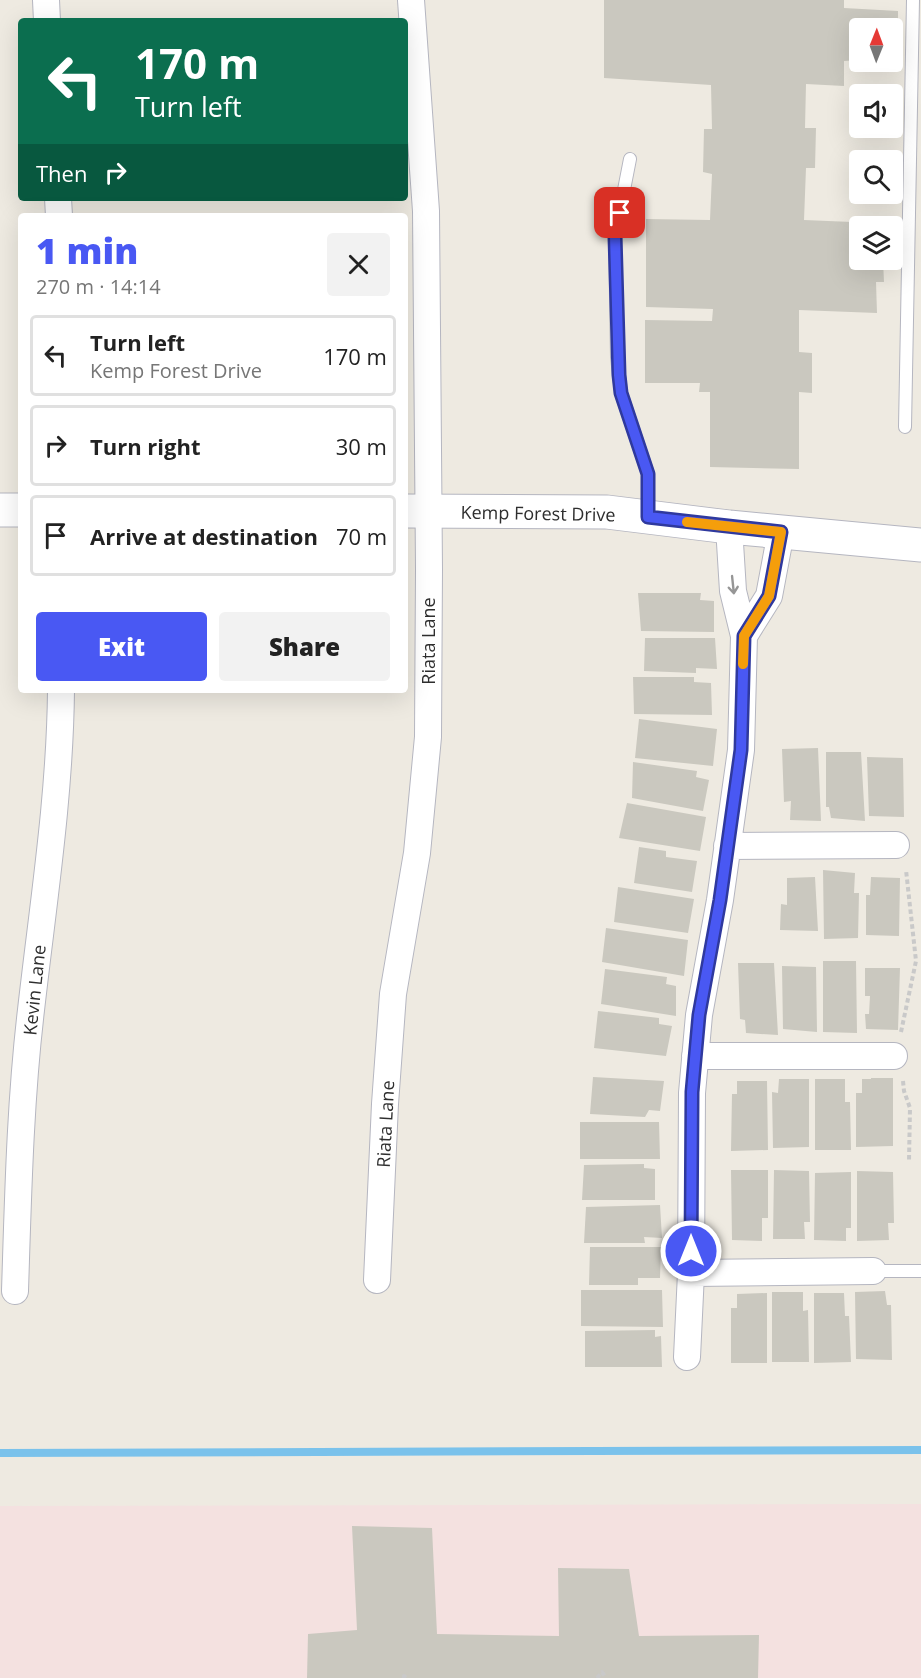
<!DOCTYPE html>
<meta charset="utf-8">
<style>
:root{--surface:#fff;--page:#f2f2f2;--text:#222;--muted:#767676;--line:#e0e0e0;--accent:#4958f3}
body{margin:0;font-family:"Open Sans",sans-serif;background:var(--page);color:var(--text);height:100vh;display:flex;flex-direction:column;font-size:22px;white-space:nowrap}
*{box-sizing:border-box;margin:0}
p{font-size:20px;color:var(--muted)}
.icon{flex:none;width:33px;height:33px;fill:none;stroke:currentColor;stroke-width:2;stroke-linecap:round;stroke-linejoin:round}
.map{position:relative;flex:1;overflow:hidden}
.details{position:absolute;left:18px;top:213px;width:390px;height:480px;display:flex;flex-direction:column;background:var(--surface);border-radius:6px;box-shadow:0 6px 24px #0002}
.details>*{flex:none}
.hud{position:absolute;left:18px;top:18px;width:390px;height:183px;border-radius:6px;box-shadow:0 6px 24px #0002;background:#0b6e4f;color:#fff;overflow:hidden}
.needle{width:39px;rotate:1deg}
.buttons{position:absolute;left:849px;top:18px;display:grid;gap:12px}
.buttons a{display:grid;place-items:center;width:54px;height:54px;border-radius:6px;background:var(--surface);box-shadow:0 6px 24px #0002;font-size:30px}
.pin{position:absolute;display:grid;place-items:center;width:51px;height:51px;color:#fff;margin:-26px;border-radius:12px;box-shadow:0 3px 9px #0006}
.me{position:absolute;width:66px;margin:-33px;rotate:0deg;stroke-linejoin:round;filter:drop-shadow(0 0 4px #0008)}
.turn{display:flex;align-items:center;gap:21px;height:126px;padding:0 18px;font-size:27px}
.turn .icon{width:78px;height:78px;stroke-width:2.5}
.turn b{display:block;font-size:42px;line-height:51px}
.then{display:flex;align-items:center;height:57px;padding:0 18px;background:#0003;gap:12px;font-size:22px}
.round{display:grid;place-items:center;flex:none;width:63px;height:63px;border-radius:6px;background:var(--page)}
.overview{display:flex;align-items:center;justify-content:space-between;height:102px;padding:0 18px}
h1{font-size:36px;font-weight:800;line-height:45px;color:var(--accent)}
.action{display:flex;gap:12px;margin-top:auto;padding:12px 18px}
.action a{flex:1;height:69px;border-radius:6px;background:var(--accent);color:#fff;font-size:24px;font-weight:800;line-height:69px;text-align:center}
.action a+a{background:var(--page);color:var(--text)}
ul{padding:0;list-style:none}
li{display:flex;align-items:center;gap:18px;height:81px;margin:0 12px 9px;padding:0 6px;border:3px solid var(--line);border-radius:6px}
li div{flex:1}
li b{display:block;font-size:22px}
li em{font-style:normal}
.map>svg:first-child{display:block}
.medical{fill:#f4e1e0}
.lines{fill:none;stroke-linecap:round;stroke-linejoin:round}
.stream{stroke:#7ac2eb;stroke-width:8}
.building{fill:#cac8bf}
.lane-casing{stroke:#b5b6c0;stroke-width:14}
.street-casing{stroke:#b5b6c0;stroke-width:28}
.secondary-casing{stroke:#b5b6c0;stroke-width:35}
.path{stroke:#c9c9c9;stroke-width:4;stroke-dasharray:4.5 3;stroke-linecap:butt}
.lane{stroke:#fff;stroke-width:12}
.street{stroke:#fff;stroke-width:26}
.secondary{stroke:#fff;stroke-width:33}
.oneway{stroke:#969696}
.route-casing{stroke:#2f399e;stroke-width:15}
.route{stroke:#4958f3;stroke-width:10}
.slow{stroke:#f59e0b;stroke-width:10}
.labels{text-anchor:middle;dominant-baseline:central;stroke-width:4.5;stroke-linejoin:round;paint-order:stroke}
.street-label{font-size:18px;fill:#2e2e2e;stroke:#fff}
</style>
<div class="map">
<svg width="921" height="1678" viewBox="0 0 921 1678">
<rect width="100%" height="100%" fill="#eeeae1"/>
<path class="medical" d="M921 1504V1678H0V1506Z"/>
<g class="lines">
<path class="stream" d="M0 1453 921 1450"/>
</g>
<path class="building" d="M604 0H844V8L898 11V60H892V28H860V60L844 61V86L806 84 805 128H816L815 168H806L804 220 876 223 877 226H860V260H883L884 282H876L877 313 799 310V352L812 353V393L799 392V469L710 467V392H699L700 383H645V320L712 321 713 309 646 307V219L710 220 712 174 703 172 704 129H712L711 85 604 78Z
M638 593H701L700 600 714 601V632L641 631Z
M645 638H715L717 669 696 668V673L644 671Z
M633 677H694V682L711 683 712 715 634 714Z
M639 719 717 729 713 766 635 758Z
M818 748 821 821 790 820 791 801 784 802 782 749Z
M826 752H861L865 821 831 818 829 807H826Z
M867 757 903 758 904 817 869 816Z
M633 762 697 771 696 777 709 780 703 811 632 798Z
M627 803 706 817 700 851 619 838Z
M639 847 666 851V857L697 861 692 892 634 883Z
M823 870 855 873 854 893H859L858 938 824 939Z
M815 877 818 931 780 930 781 904 787 905V878Z
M871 877 900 878 899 936 866 935V895H870Z
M618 887 694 899 688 933 614 922Z
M606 928 688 940 684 976 602 962Z
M823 961H856L857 1033 823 1032Z
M738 963H774L778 1035 746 1033 745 1020 740 1019Z
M782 966 816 967 817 1032 783 1029Z
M865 968H900L898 1030 866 1029 865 1014H869L870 996H865Z
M605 969 667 977 666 984 676 986V1016L601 1004Z
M598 1011 659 1018V1024L672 1026 666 1056 594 1048Z
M593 1077 664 1081 660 1111 649 1110 645 1117 590 1114Z
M871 1078H893V1146L856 1147V1093H862V1079H871Z
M779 1079H809V1147L773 1148 772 1092 778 1093Z
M815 1079H845V1102H850L851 1150H815Z
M737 1081H767L768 1150 731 1151 732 1094H737Z
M580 1122H659L660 1159H580Z
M644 1164V1168L655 1169V1200H582L584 1165Z
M731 1170H768V1218H762V1241L732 1240Z
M774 1170 809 1171 810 1222H804L805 1239H773Z
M857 1171 893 1172 894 1223H888L889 1240 857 1241Z
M851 1172V1228H846V1241L814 1240 815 1173Z
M660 1205 662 1238 644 1237 645 1243H584L586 1207Z
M590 1247H661L660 1278H638V1285H589Z
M581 1290H662L663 1327 581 1326Z
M885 1291 887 1305H891L892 1360 856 1359 855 1292Z
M772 1292H803V1311L808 1310 809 1362H772Z
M767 1293V1363H731V1308H737V1294Z
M814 1293H844L845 1316H849L851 1362 814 1363Z
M655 1330V1337L661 1336 662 1367H585V1331Z
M352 1526 432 1528 437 1634 559 1636 558 1568 629 1569 639 1636 759 1635 758 1678H307L308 1634 357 1630Z"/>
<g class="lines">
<g class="lane-casing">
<path id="lane" d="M630 159 615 236 617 357 621 393 648 474V516
M905 427 913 0
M873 1271H921"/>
</g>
<g class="street-casing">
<path id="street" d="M46 0 47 21
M58 198 59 216
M729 527 733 591 744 636 769 596 781 532
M727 846 896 845
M695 1056H894
M691 1273 873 1271
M377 1280 385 1104 393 994 417 853 428 737 429 569 426 211 411 0
M15 1291C18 1198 20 1103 31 1010 43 904 60 797 61 690
M687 1357 691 1273 692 1093 699 1015 720 900 741 750 744 636"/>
</g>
<g class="secondary-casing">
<path id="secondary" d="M0 510H21
M405 511 607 512 729 527 921 545"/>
</g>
<path class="path" d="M901 1032 916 961 906 870
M903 1081 904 1091 910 1108 909 1161
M404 1678V1676L406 1678
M597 1678 602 1672 606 1678"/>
<use href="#lane" class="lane"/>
<use href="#street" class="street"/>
<use href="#secondary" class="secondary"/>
</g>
<defs><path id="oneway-shaft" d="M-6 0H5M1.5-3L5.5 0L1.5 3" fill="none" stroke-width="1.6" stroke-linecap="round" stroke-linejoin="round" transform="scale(1.5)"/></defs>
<use class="oneway" href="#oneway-shaft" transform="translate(733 585) rotate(84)"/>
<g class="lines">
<g class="route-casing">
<path id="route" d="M620 213 615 236 619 375 621 393 648 474V517L781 532 769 596 744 636 741 750 720 900 699 1015 692 1092 691 1251"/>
</g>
<use href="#route" class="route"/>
<path class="slow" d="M687 522 781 532 769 596 744 636 743 664"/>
</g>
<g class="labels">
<g class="street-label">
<text transform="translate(538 513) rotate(1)">Kemp Forest Drive</text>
<text transform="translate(428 641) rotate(-90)">Riata Lane</text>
<text transform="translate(34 990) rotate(-84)">Kevin Lane</text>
<text transform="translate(385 1124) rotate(-87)">Riata Lane</text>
</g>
</g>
</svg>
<div class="buttons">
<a><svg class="needle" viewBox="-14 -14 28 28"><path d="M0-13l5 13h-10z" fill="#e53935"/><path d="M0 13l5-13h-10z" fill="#767676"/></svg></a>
<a><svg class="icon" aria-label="sound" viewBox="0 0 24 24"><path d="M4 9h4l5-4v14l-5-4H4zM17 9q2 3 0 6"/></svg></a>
<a><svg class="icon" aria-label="search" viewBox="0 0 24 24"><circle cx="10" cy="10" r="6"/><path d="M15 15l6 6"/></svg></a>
<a><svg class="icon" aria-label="layers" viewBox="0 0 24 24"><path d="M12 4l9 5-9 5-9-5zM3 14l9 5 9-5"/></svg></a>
</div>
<div class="pin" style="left:620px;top:213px;background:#d93025"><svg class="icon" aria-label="arrive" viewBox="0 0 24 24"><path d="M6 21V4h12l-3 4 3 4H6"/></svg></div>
<svg class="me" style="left:691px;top:1251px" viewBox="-20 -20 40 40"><circle r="17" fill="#4958f3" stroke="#fff" stroke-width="3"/><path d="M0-11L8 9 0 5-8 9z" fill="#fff"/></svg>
<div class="hud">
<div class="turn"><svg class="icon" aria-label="left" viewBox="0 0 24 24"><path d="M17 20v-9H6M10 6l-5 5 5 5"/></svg><div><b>170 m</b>Turn left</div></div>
<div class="then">Then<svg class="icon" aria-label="right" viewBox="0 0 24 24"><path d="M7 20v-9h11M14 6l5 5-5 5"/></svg></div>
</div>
<section class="details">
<div class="overview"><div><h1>1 min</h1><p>270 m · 14:14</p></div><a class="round"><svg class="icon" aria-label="close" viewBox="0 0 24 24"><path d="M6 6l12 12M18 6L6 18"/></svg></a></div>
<ul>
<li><svg class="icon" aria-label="left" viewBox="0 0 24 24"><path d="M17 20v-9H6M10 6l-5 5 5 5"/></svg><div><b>Turn left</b><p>Kemp Forest Drive</p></div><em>170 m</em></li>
<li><svg class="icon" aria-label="right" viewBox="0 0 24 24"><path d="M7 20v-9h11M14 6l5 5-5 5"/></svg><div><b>Turn right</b></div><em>30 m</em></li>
<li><svg class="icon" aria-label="arrive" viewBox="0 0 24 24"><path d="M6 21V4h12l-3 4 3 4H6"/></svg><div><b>Arrive at destination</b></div><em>70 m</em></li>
</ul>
<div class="action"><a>Exit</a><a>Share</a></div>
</section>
</div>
